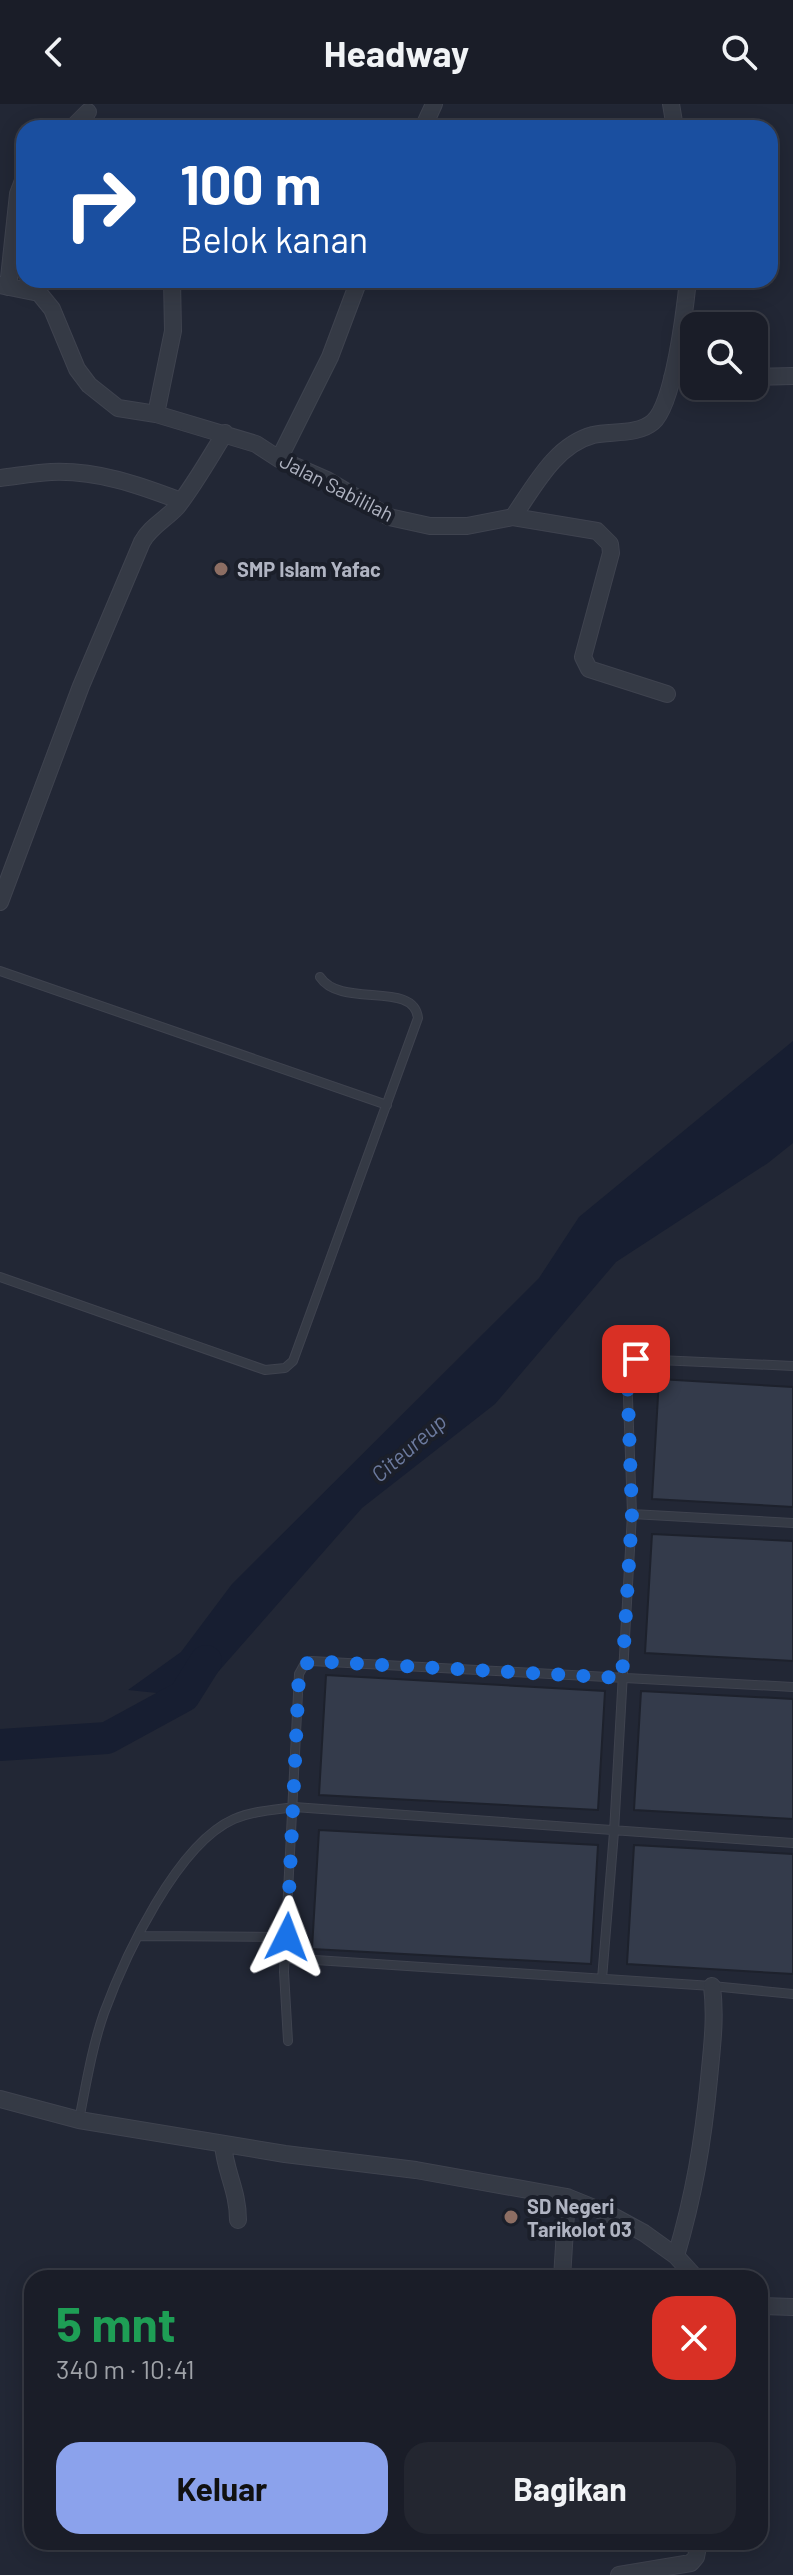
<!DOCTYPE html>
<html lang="id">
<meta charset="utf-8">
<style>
:root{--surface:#1a1d28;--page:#232630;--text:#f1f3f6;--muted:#9fa2a8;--line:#383b45;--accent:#8ba2ec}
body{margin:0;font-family:Barlow,sans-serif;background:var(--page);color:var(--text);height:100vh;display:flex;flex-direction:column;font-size:30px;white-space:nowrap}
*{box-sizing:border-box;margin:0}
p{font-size:26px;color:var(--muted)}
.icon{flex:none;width:44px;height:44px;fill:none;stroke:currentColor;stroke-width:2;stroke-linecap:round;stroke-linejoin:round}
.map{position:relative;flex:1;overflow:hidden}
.side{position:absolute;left:24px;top:2166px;width:744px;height:280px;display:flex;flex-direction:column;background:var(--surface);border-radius:24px;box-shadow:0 4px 20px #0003,0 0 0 2px var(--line)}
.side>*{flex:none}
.top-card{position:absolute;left:16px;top:16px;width:762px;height:168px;border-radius:24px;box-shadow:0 4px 20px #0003,0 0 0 2px var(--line);background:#1a4fa0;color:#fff;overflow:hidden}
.tools{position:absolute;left:680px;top:208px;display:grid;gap:16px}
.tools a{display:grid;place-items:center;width:88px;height:88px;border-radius:16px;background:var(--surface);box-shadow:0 4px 20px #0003,0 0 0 2px var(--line);font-size:40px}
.pin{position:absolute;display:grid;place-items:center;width:68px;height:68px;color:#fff;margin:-34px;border-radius:16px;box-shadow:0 4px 12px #0006}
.me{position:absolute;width:88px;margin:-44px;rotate:3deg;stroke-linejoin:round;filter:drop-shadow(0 0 6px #0008)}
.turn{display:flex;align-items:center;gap:28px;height:168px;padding:0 32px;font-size:36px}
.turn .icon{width:104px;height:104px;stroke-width:2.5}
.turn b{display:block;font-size:56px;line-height:68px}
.round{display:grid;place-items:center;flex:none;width:84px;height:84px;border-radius:24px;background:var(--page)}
.headline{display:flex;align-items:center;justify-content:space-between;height:136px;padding:0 32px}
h1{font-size:48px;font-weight:700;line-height:60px;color:#1e9e55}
.cta{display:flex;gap:16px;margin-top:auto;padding:16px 32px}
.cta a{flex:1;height:92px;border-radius:24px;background:var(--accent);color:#111;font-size:32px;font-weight:700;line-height:92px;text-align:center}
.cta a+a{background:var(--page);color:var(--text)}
header{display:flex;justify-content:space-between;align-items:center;height:104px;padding:0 32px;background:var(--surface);font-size:36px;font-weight:700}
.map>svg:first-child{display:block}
.water{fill:#171e31}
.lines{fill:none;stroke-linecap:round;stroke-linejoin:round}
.river{stroke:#171e31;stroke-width:32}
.building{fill:#343b4b;stroke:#1d212c;stroke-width:2}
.service-casing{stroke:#3f434f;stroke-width:10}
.minor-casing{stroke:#3f434f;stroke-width:18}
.service{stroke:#353a45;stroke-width:8}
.minor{stroke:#353a45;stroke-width:16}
.route{stroke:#1a73e8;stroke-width:14;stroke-dasharray:0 25.2}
.education-dot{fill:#8d6e63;stroke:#1b1f2a;stroke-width:3}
.labels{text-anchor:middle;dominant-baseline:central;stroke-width:8;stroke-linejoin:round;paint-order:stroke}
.street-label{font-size:20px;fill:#b0b4c2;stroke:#1b1f2a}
.poi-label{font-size:20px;font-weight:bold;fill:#b0b4c2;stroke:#1b1f2a;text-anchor:start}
.water-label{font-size:22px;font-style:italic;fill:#6c7a9e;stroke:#1b1f2a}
</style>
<header><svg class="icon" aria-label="back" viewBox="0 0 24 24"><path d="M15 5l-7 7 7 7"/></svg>Headway<svg class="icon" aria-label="search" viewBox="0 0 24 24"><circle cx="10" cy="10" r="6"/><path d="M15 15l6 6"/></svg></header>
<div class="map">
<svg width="793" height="2471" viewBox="0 0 793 2471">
<rect width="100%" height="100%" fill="#222735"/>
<path class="water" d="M793 937V1039L768 1059 616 1158 495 1300 362 1404 196 1593 128 1586 181 1548 232 1480 539 1174 579 1113Z"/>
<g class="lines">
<path class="river" d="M0 1641 107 1634 184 1592 206 1557"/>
</g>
<path class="building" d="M659 1275 793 1283V1403L652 1395Z
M652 1430 793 1437V1557L645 1549Z
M326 1571 605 1587 598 1706 319 1691Z
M641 1587 793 1595V1715L634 1706Z
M319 1726 598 1741 591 1860 312 1845Z
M634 1741 793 1750V1870L627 1860Z"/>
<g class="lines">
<g class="service-casing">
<path id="service" d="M0 867 387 1001
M0 1173 265 1266 285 1264 293 1257 418 914C414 876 341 905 320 873
M632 1410 627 1265 631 1258 636 1255 793 1262
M140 1832 287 1833
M285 1854 712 1882 793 1890
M602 1875 614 1728 632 1410 793 1419
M288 1937 284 1868 299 1570 304 1561 311 1557 793 1583
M79 2016C86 1981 92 1943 104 1909 125 1852 177 1740 234 1715 253 1707 273 1706 294 1703L793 1739"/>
</g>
<g class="minor-casing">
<path id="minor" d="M671 0 675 24
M72 24 88 8
M423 24 434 0
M0 181 39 189 52 205 77 265 89 281 118 304 156 310 256 340 279 355 327 376 389 413 430 422H467L513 413C534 383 555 341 593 331 611 327 638 331 653 318 674 300 685 205 688 176
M8 183 18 90 24 74
M754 273 793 272
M672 274H694
M156 310 173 227 172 176
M279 355 330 253 359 176
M0 374C17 372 34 369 51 368 97 366 139 381 181 397
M513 413 597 427 610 440 611 449 583 553 589 565 667 590
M0 798 81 582 142 438C150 423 166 415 177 403 195 380 210 353 225 329
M0 1995 79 2016 285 2050 416 2066 567 2093 609 2110 644 2129 676 2152 696 2174
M223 2040C225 2068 238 2086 238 2116
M676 2152C694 2091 703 2038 709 1975 712 1943 716 1914 712 1882
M562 2174 567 2093
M760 2202 793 2203
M619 2471 691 2459 696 2453 699 2438"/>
</g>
<use href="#service" class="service"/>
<use href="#minor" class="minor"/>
</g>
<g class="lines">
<path class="route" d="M287 1833 299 1570 304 1561 311 1557 622 1574 632 1410 627 1265 631 1258 636 1255"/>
</g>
<g class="education-dot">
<circle cx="221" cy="465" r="8"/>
<circle cx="511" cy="2113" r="8"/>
</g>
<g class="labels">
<g class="street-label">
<text transform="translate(337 383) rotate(27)">Jalan Sabililah</text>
</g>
<g class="poi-label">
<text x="237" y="465">SMP Islam Yafac</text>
<text x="527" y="2102">SD Negeri<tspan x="527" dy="23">Tarikolot 03</tspan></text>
</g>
<g class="water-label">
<text transform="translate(408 1343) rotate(-41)">Citeureup</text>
</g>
</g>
</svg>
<div class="tools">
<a><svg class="icon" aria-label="search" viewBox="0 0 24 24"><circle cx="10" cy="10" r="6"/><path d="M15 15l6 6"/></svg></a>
</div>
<div class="pin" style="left:636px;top:1255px;background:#d93025"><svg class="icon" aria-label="arrive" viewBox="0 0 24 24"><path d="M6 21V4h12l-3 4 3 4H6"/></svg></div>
<svg class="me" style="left:287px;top:1833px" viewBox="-20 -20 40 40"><path d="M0-17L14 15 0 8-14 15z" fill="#1a73e8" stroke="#fff" stroke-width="4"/></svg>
<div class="top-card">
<div class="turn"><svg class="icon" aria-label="right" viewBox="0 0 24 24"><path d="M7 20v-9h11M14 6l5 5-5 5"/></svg><div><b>100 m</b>Belok kanan</div></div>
</div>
<section class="side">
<div class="headline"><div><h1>5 mnt</h1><p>340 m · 10:41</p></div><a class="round" style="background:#d93025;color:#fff"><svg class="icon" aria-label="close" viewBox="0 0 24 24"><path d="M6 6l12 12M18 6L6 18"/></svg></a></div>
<div class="cta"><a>Keluar</a><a>Bagikan</a></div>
</section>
</div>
